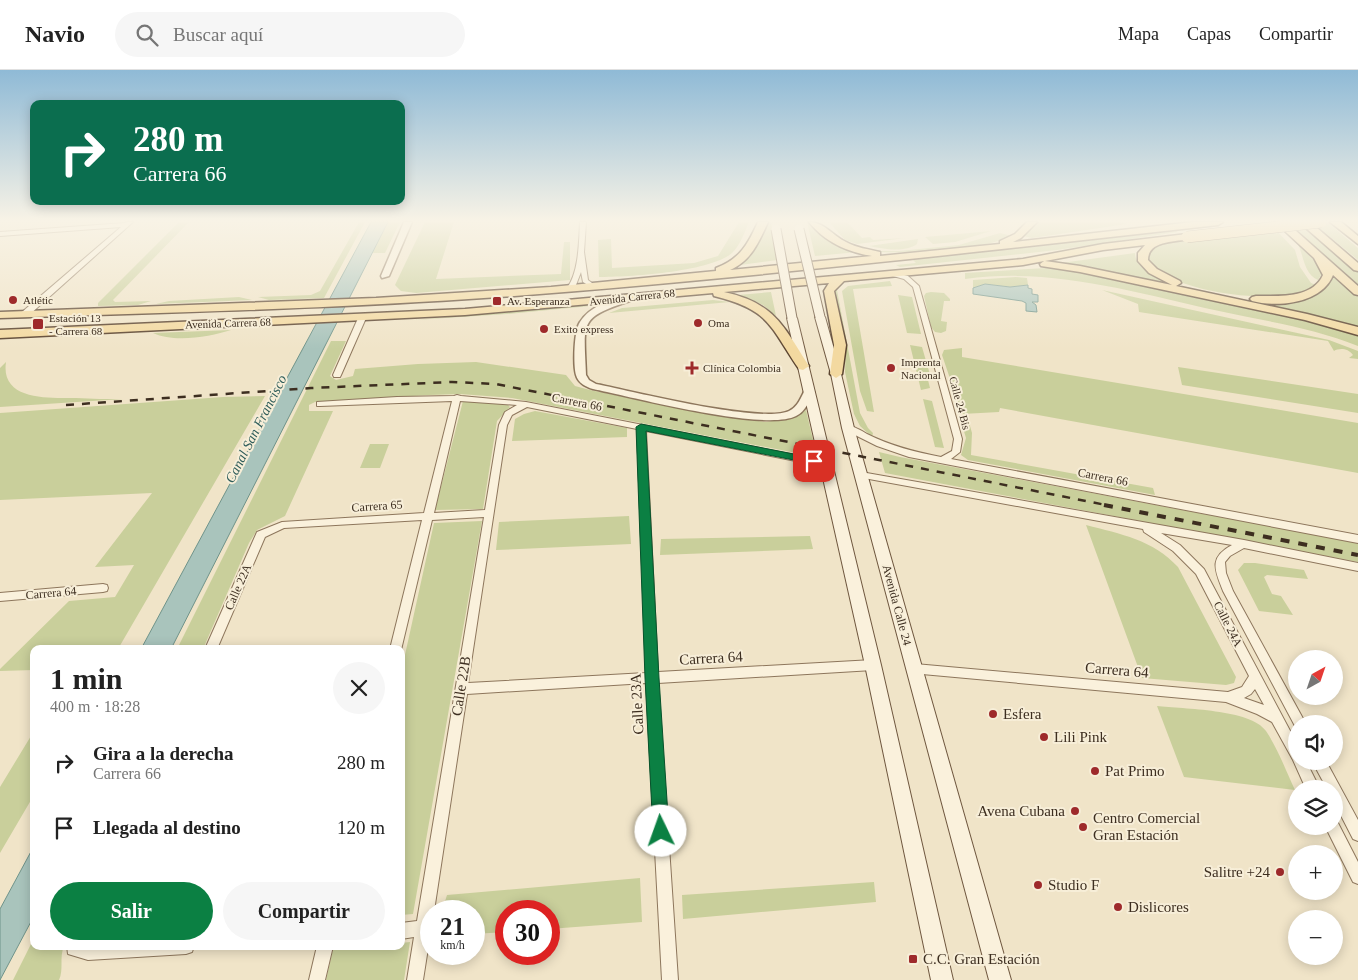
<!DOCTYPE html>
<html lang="es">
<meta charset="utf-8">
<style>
:root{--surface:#fff;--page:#f6f6f6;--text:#222;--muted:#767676;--line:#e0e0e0;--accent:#0b8043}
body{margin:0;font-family:"Times New Roman",serif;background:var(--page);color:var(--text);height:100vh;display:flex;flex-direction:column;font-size:19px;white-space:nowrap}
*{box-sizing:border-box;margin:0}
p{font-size:16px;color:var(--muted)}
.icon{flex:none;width:28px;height:28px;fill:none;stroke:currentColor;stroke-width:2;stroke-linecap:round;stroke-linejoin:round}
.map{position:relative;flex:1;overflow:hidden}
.drawer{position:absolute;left:30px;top:575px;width:375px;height:305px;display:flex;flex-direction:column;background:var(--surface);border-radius:10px;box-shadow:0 2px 12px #0003}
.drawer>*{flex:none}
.hud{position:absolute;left:30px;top:30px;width:375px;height:105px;border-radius:10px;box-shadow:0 2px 12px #0003;background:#0b6e4f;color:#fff;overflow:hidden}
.needle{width:32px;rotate:40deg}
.buttons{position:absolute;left:1288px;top:580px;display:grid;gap:10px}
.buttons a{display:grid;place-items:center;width:55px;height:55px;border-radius:50%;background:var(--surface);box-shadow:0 2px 12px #0003;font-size:25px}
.speed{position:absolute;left:420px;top:830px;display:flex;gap:10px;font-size:25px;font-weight:700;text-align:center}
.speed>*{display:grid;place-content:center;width:65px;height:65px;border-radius:50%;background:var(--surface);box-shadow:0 2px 12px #0003;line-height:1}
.speed small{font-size:12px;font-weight:400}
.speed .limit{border:8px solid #d22;background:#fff;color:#111}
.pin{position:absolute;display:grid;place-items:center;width:42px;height:42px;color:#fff;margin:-21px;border-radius:10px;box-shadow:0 2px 8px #0006}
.me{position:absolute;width:55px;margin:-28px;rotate:357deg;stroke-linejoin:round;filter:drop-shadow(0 0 4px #0008)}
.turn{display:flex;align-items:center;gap:18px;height:105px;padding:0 20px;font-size:22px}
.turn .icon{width:65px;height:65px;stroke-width:2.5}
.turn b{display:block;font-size:35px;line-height:42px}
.round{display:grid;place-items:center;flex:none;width:52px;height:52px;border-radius:26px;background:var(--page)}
.head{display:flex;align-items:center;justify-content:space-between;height:85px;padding:0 20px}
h1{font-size:30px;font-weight:600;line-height:38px}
.primary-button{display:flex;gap:10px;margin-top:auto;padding:10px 20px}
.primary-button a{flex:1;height:58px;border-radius:30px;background:var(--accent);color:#fff;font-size:20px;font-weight:600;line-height:58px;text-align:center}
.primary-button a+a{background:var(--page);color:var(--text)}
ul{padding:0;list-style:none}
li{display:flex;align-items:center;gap:15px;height:65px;padding:0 20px}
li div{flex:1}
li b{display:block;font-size:19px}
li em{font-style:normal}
header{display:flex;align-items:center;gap:30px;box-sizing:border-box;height:70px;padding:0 25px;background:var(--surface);border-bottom:1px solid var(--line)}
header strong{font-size:24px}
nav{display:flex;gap:28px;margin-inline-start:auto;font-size:18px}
.search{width:350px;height:45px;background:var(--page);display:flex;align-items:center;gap:12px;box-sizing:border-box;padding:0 18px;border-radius:28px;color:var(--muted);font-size:19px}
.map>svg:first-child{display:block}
.green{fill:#c9cf9b}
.water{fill:#a9c4bc;stroke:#6f938a}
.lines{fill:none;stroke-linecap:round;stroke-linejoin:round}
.minor-casing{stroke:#8d765c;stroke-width:2}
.tertiary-casing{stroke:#8d765c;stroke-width:3}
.secondary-casing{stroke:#6f573f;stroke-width:2}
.primary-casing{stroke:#5b4430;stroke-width:3}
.minor{fill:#faf1dc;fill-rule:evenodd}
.tertiary{fill:#faf1dc;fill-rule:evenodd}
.secondary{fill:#faf1dc;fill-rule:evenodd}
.primary{fill:#f3d9a0;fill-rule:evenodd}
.rail-far1{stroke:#3d2e20;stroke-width:2.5;stroke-dasharray:8 8;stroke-linecap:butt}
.rail{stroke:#3d2e20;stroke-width:4;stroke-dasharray:9 9;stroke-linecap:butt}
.secondary-bridge-casing{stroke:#6f573f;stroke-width:11;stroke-linecap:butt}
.primary-bridge-casing{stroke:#5b4430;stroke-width:12;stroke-linecap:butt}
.secondary-bridge{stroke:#faf1dc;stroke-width:9}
.primary-bridge{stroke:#f3d9a0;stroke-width:11}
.route{fill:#0b8043;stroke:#07532c}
.poi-dot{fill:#9e2a2b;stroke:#f7eed8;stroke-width:2}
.labels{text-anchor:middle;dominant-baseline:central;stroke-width:4;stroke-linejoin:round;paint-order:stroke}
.far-street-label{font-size:11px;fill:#3d2e20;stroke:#f7eed8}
.far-poi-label{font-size:11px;fill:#3d2e20;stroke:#f7eed8;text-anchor:start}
.street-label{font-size:12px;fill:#3d2e20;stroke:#f7eed8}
.water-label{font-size:14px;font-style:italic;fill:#2f5d5a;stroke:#f7eed8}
.near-street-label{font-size:15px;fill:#3d2e20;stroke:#f7eed8}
.near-poi-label{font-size:15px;fill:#3d2e20;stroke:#f7eed8;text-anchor:start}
</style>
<header>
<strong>Navio</strong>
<div class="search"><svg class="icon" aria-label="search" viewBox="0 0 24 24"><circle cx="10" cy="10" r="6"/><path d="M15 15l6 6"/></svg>Buscar aquí</div>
<nav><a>Mapa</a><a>Capas</a><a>Compartir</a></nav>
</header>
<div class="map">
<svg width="1358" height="910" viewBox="0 0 1358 910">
<rect width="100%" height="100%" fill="#f0e4c8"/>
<path class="green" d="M179 152H189L113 230 115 232 151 231 138 235 98 236V233Z
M359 152H365L324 228 269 230 258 227 311 225 320 221Z
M388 152H400L385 183H372Z
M425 152H454L436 209 561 204 564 172H570V210L416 223 401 221 395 215Z
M739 152H749C745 161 740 176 732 183 710 202 629 207 599 207L598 170 611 169 612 198 694 193 718 186Z
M766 152H771L778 190 740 195 750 186Z
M807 152H811L828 169 858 182 815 186Z
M829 152H847L862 168 870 167 873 170 905 168 857 174 845 170Z
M1037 152H1118L1127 154 1032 168 1023 166Z
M1286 152H1301L1358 202V218Z
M1312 152H1327L1358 178V190Z
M1275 159 1295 180 1300 197 1311 213 1316 215C1283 237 1189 224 1157 200 1154 197 1150 193 1147 189L1148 181 1154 176 1164 173Z
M991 161 955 172 933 174 925 167Z
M1176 161 1178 162 1057 180 900 197 896 195 916 193 913 190 892 192Z
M1000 163 1012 166C984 180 900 185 867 181H899L959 175Z
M918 169 917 174C905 183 883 179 869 176Z
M1298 174 1316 192 1323 202 1318 210C1304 204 1304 187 1298 174Z
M1135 183C1135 204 1179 215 1195 220L1061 193Z
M1046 198 1070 201 1329 256 1358 266V276C1314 258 1265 251 1219 241 1133 222 1053 197 965 209V203Z
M1332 204 1358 227V258L1337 251 1246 232 1245 230C1265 232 1333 232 1332 204Z
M1016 207 1027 208 1028 215 1010 217 985 214 973 218V210Z
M890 211 892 216 853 219 874 342 867 341 860 321 842 221 848 216Z
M837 220 860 343 868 358 873 363 872 367 860 356 854 344 845 302 846 277 833 222Z
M1102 220 1329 270 1358 281V289L1349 288 1353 285C1348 278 1339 278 1334 281L1328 271 1139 242 1138 234Z
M771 222 776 246 763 235 738 225Z
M931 222 944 223 950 229V231H944L941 251 947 252 946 261 941 263 935 262 931 257 924 226 926 223Z
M898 225 912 227 921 264 907 263Z
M239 227 252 230 156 234 169 231Z
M713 230 730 232 609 243 622 238Z
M590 236 507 244 414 250 589 235Z
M231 260C210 267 174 273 153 263Z
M331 271H346L330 306 336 310 353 306 355 299 418 294 476 292 566 305 575 316 590 320 713 345 766 352 795 347 806 340 817 387 512 328 460 324 429 325 315 332 309 335V341H333L285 446 257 460 249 473 203 579H177Z
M910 275 922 277 931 308 928 310 930 318 921 320Z
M962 278V287L1358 353V403L1000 338 999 342 962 344 942 285 944 280Z
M6 292C0 332 52 328 76 328 92 329 107 329 123 329L0 337V298Z
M1178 297 1358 324V343L1182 315Z
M265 326 118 579H34V600L0 601V599L69 531 115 527 134 495 95 497 152 423 0 430V343L223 327Z
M923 329 932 331 944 378 935 377Z
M463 331 507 334 510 337 497 351 483 439 435 440Z
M535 341 627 358V367L512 371 515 349 524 344Z
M960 348 968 349 972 363 971 385 1153 418 1155 425 968 390 961 385 966 368Z
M370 374H389L380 398H360Z
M879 382 900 387 1358 473V492L885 403Z
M629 446 631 474 496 480 499 452Z
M482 451 413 844 401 845V603L434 453Z
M1086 455C1121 464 1153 470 1178 497L1236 607 1234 613 1226 615 1142 608Z
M810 466 813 479 660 485 661 469Z
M1244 493H1255L1304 500 1308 509 1267 505 1264 507 1272 524 1281 526 1293 545 1259 541 1238 500Z
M1157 636C1183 639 1251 639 1266 661 1278 679 1286 701 1295 720L1184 707Z
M34 661V725L0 783V717Z
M640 808 642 852 549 859V841H506V862L474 864V841H442L447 825Z
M874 812 876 832 683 849 682 825Z
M34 868V876H64C59 888 64 899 59 910H13Z
M410 872 404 910H326L333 879 401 876V873Z"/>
<path class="water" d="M371 152H388L171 579H141Z
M985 214 1010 217 1028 215V218L1032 219V224L1038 225V232H1032L1036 235 1037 242 1026 241V233L1022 231 973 224V218Z
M34 776V846L0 910V839Z"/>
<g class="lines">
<g class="minor-casing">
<path id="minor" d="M127 152H133L28 246H22V242L121 157 0 166V162L125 153Z
M580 152H586L584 182 588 210 596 216 591 217 583 212 581 202 576 215 570 220 567 218C579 202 579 172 580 152Z
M891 202 908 206 919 216 962 369 960 382 951 389 1358 465V473L909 387 877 376 845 360 844 358 845 356C852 355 860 360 867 364 891 376 915 382 941 387L952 381 954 369 913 217 904 209 889 205V203Z
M359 246 366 248 341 305 340 307H334L333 305Z
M457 325 461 326 526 332 826 391 831 394 826 397 646 361 658 602 873 590 877 592 879 595 877 598 873 600 658 613 678 910H662L646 613 467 624 434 841H431V859L423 910H407L414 867 401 869V853L417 851 484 447 432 450 401 580V579H390L422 450 284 458 265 467 217 579H205L257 462 282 452 424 443 452 331 320 336H317V332L397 327 454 326ZM460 331 517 335 505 342 499 355 485 440 434 443ZM527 337 637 359 646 603 468 613 507 355 512 345Z
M861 402 1244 470 1358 493V501L1244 478 1230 486 1225 492 1226 503 1233 521 1306 654H1296V658L1223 521C1215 500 1208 488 1232 475L1161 463 1180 475 1204 499 1296 672V691H1306L1320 719H1306L1293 690 1272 652 1257 644 1226 632 911 603 909 599 911 595 915 594 1228 622 1242 617 1249 606 1196 504 1173 481 1144 462 1143 459 858 407 856 405ZM1255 619 1264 635 1244 628 1251 624Z
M103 514 107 515 108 518 107 521 103 522 0 531V523Z
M1312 691H1326L1358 750V771L1353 769 1334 732V719H1327Z
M1334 750 1337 751 1358 792V814L1353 812 1325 756H1334Z
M67 876H194L192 882 186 884 88 890 68 884Z
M317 876H333L325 910H309Z"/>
</g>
<g class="tertiary-casing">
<path id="tertiary" d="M404 152H412L389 206 382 208 381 206Z
M630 225 633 226V230C578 248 584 250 586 305L589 310 596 314C632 321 761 354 789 341 798 337 801 327 805 320H813L814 322C809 331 806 341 796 346 765 362 632 327 593 319 586 317 578 313 576 305 573 295 574 260 580 252 591 235 612 230 630 225Z"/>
</g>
<g class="secondary-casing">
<path id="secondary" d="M820 244 825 247 841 304 854 358 1011 910H989L842 358 831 304 815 247Z
M792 245 797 248 881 595 953 910H931L865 595 787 248Z"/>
</g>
<g class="primary-casing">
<path id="primary" d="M758 152H768C759 172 751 191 730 200L872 186C847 182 825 172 809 152 824 152 832 165 846 172 857 178 868 179 880 182V186L1000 174V171L1015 164 1027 152H1037L1021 168 1013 172 1193 152H1223L1218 155C996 180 774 205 552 223 369 238 184 242 0 248V242L376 228 551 217 716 201V198C740 189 748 174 758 152Z
M1275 152H1286L1358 216V225L1354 224 1333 205C1322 233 1279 238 1252 231L1250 229 1252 227 1256 226C1278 226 1312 229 1323 205L1314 188Z
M1299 152H1310L1358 193V201L1354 200Z
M1330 152H1341L1358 166V174Z
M1187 164 1190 165V169C1176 172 1148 170 1148 190L1157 199 1180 211 1181 213 1176 216 1307 244 1358 257V265L1305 250 1080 202 1041 196 1040 194 1044 191 1023 195 844 211 834 221 846 275 842 304 836 308 830 304 834 275 824 221 829 213 724 222C775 233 783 256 809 296L803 300 799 299C769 255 770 240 714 226L713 223 465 245 0 268V260L465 239 1023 189 1103 174ZM1145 175 1138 183V191L1149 203 1172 215 1080 196 1045 191 1103 180Z"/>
</g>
<use href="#minor" class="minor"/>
<use href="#tertiary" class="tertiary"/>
<use href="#secondary" class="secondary"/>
<use href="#primary" class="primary"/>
<path class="rail-far1" d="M66 335 311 318 452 312 496 314 1111 436"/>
<path class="rail" d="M1104 435 1358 485"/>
<g class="secondary-bridge-casing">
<path id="secondary-bridge" d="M776 159 792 248
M799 159 820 247"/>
</g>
<g class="primary-bridge-casing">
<path id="primary-bridge" d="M1187 167 1321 152"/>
</g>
<use href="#secondary-bridge" class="secondary-bridge"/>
<use href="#primary-bridge" class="primary-bridge"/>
</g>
<linearGradient id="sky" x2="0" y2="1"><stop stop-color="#8fbad6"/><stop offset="0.54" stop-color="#f8f3e6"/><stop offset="1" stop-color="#f8f3e6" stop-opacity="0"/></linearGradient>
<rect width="1358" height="279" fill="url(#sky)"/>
<path class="route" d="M641 354 814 388 819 391 814 394 646 361 659 608 669 761 667 767 661 769 655 767 653 761 645 608 636 357Z"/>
<g class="poi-dot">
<circle cx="13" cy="230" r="5"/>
<rect x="492" y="226" width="10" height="10" rx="2.5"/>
<circle cx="698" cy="253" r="5"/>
<rect x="32" y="248" width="12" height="12" rx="2.5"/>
<circle cx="544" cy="259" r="5"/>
<path d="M689.5 290.5h5v5h5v5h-5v5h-5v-5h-5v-5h5z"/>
<circle cx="891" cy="298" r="5"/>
<circle cx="993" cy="644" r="5"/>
<circle cx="1044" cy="667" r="5"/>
<circle cx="1095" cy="701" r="5"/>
<circle cx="1075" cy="741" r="5"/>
<circle cx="1083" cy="757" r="5"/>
<circle cx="1280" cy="802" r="5"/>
<circle cx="1038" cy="815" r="5"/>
<circle cx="1118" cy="837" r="5"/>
<rect x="908" y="884" width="10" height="10" rx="2.5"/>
</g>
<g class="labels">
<g class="far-street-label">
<text transform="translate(632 227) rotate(-6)">Avenida Carrera 68</text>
<text transform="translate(228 253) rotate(-2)">Avenida Carrera 68</text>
<text transform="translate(960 333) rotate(75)">Calle 24 Bis</text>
</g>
<g class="far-poi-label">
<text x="23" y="230">Atlétic</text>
<text x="507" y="231">Av. Esperanza</text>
<text x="49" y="248">Estación 13<tspan x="49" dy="13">- Carrera 68</tspan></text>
<text x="708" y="253">Oma</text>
<text x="554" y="259">Exito express</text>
<text x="901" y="292">Imprenta<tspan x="901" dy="13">Nacional</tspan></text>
<text x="703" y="298">Clínica Colombia</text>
</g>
<g class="street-label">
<text transform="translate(577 332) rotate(11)">Carrera 66</text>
<text transform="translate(1103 407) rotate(11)">Carrera 66</text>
<text transform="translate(377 436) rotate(-4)">Carrera 65</text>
<text transform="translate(238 517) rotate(-66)">Calle 22A</text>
<text transform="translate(51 523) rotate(-5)">Carrera 64</text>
<text transform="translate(897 535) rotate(75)">Avenida Calle 24</text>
<text transform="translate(1228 554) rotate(63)">Calle 24A</text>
</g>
<g class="water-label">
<text transform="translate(256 359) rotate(-63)">Canal San Francisco</text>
</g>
<g class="near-street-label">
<text transform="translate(711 588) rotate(-3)">Carrera 64</text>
<text transform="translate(1117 600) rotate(5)">Carrera 64</text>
<text transform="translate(461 616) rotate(-81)">Calle 22B</text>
<text transform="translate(637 634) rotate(-93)">Calle 23A</text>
</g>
<g class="near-poi-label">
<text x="1003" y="644">Esfera</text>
<text x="1054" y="667">Lili Pink</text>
<text x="1105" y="701">Pat Primo</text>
<text x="1065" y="741" text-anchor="end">Avena Cubana</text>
<text x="1093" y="748">Centro Comercial<tspan x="1093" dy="17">Gran Estación</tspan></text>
<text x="1270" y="802" text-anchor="end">Salitre +24</text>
<text x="1048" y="815">Studio F</text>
<text x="1128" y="837">Dislicores</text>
<text x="923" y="889">C.C. Gran Estación</text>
</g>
</g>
</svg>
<div class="buttons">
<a><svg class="needle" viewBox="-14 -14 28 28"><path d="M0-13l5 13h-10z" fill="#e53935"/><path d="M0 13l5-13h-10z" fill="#767676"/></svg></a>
<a><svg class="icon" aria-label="sound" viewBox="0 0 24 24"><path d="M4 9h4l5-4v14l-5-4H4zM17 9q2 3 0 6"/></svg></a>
<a><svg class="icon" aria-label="layers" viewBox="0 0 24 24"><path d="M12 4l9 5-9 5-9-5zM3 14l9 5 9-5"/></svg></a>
<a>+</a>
<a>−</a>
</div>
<div class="speed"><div>21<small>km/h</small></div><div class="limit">30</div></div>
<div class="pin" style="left:814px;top:391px;background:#d93025"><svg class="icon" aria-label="arrive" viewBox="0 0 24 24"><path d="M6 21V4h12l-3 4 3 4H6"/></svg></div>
<svg class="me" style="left:661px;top:761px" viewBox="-20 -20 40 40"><circle r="19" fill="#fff"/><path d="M0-13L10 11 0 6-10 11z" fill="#0b8043"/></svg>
<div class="hud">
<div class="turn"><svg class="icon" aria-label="right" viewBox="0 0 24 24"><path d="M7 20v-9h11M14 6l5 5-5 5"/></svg><div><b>280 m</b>Carrera 66</div></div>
</div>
<section class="drawer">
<div class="head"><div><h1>1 min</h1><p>400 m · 18:28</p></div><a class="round"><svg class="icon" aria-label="close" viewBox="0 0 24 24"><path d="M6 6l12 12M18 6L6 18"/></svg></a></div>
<ul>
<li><svg class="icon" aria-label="right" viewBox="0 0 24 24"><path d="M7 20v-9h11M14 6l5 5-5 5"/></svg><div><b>Gira a la derecha</b><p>Carrera 66</p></div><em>280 m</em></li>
<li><svg class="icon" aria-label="arrive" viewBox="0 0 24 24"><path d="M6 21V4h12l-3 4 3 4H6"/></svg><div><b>Llegada al destino</b></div><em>120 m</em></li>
</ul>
<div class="primary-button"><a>Salir</a><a>Compartir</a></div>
</section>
</div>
